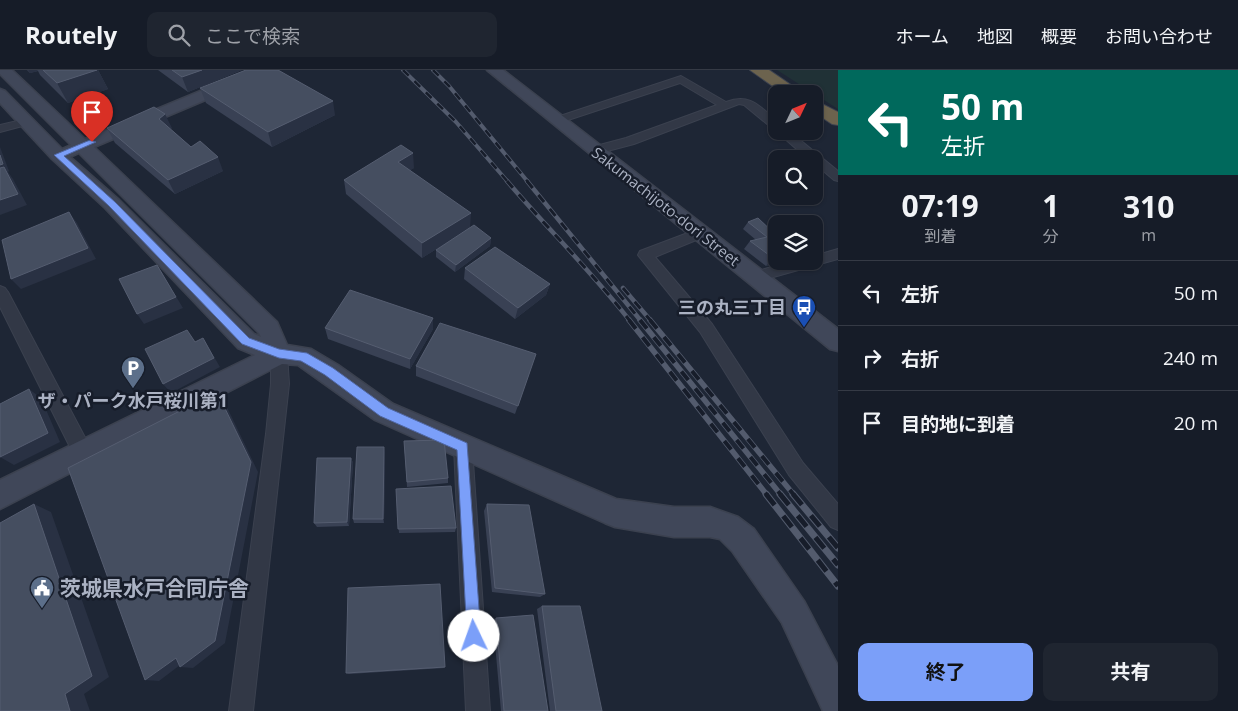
<!DOCTYPE html>
<html lang="ja">
<meta charset="utf-8">
<style>
:root{--surface:#161c28;--page:#1f2530;--text:#f1f3f6;--muted:#9ea1a8;--line:#353a45;--accent:#7b9ff9}
body{margin:0;font-family:"Open Sans","Noto Sans JP",sans-serif;background:var(--page);color:var(--text);height:100vh;display:flex;flex-direction:column;font-size:19px;white-space:nowrap}
*{box-sizing:border-box;margin:0}
p{font-size:16px;color:var(--muted)}
.icon{flex:none;width:28px;height:28px;fill:none;stroke:currentColor;stroke-width:2;stroke-linecap:round;stroke-linejoin:round}
.map{position:relative;flex:1;overflow:hidden}
.panel{display:flex;flex-direction:column;background:var(--surface);width:400px}
.panel>*{flex:none}
.guide{background:#00695c;color:#fff;overflow:hidden}
.needle{width:32px;rotate:47deg}
.fabs{position:absolute;left:768px;top:15px;display:grid;gap:10px}
.fabs a{display:grid;place-items:center;width:55px;height:55px;border-radius:10px;background:var(--surface);box-shadow:0 1px 4px #0004,0 0 0 1px var(--line);font-size:25px}
.pin{position:absolute;display:grid;place-items:center;width:42px;height:42px;color:#fff;margin:-51px -21px;border-radius:50% 50% 50% 0;rotate:-45deg;box-shadow:0 0 5px #0007}
.pin .icon{rotate:45deg}
.me{position:absolute;width:55px;margin:-28px;rotate:357deg;stroke-linejoin:round;filter:drop-shadow(0 0 4px #0008)}
.turn{display:flex;align-items:center;gap:18px;height:105px;padding:0 20px;font-size:22px}
.turn .icon{width:65px;height:65px;stroke-width:2.5}
.turn b{display:block;font-size:35px;line-height:42px}
.eta{display:flex;justify-content:space-evenly;align-items:center;height:85px;text-align:center}
.eta b{font-size:30px;font-weight:700;line-height:35px}
.action{display:flex;gap:10px;margin-top:auto;padding:10px 20px}
.action a{flex:1;height:58px;border-radius:10px;background:var(--accent);color:#111;font-size:20px;font-weight:700;line-height:58px;text-align:center}
.action a+a{background:var(--page);color:var(--text)}
ul{padding:0;list-style:none}
li{display:flex;align-items:center;gap:15px;height:65px;padding:0 20px;border-top:1px solid var(--line)}
li div{flex:1}
li b{display:block;font-size:19px}
li em{font-style:normal}
header{display:flex;align-items:center;gap:30px;box-sizing:border-box;height:70px;padding:0 25px;background:var(--surface);border-bottom:1px solid var(--line)}
header strong{font-size:24px}
nav{display:flex;gap:28px;margin-inline-start:auto;font-size:18px}
.search{width:350px;height:45px;background:var(--page);display:flex;align-items:center;gap:12px;box-sizing:border-box;padding:0 18px;border-radius:10px;color:var(--muted);font-size:19px}
main{display:flex;flex:1;min-height:0}
.map>svg:first-child{display:block}
.green{fill:#203136}
.lines{fill:none;stroke-linecap:round;stroke-linejoin:round}
.street-casing{stroke:#3b414f;stroke-width:2}
.secondary-casing{stroke:#3b414f;stroke-width:3}
.highway-casing{stroke:#3c4250;stroke-width:2}
.street{fill:#323846;fill-rule:evenodd}
.secondary{fill:#404759;fill-rule:evenodd}
.highway{fill:#6c634e;fill-rule:evenodd}
.rail-far3-casing{stroke:#535b6d;stroke-width:4}
.rail-far2-casing{stroke:#535b6d;stroke-width:4.5}
.rail-far1-casing{stroke:#535b6d;stroke-width:5.5}
.rail-casing{stroke:#535b6d;stroke-width:7}
.rail-far3{stroke:#171d2a;stroke-width:2.5;stroke-dasharray:8;stroke-linecap:butt}
.rail-far2{stroke:#171d2a;stroke-width:3;stroke-dasharray:9;stroke-linecap:butt}
.rail-far1{stroke:#171d2a;stroke-width:4;stroke-dasharray:11;stroke-linecap:butt}
.rail{stroke:#171d2a;stroke-width:5;stroke-dasharray:14;stroke-linecap:butt}
.wall{fill:#394154}
.shaded-wall{fill:#293143}
.building{fill:#454e60;stroke:#555d70}
.route{fill:#7b9ff9;stroke:#5067a2}
.labels{text-anchor:middle;dominant-baseline:central;stroke-width:5;stroke-linejoin:round;paint-order:stroke}
.far-street-label{font-size:15px;fill:#abb2c3;stroke:#171d2a}
.poi-label{font-size:18px;font-weight:bold;fill:#abb2c3;stroke:#171d2a;text-anchor:end}
.near-poi-label{font-size:21px;font-weight:bold;fill:#abb2c3;stroke:#171d2a;text-anchor:start}
</style>
<header>
<strong>Routely</strong>
<div class="search"><svg class="icon" aria-label="search" viewBox="0 0 24 24"><circle cx="10" cy="10" r="6"/><path d="M15 15l6 6"/></svg>ここで検索</div>
<nav><a>ホーム</a><a>地図</a><a>概要</a><a>お問い合わせ</a></nav>
</header>
<main>
<div class="map">
<svg width="838" height="641" viewBox="0 0 838 641">
<rect width="100%" height="100%" fill="#1e2635"/>
<path class="green" d="M777 0H838V39Z"/>
<g class="lines">
<g class="street-casing">
<path id="street" d="M681 6 726 32C750 23 759 36 776 50V59L772 58 744 35 739 34 634 74 596 84 592 83 590 80 592 77 626 68 717 35 680 13 562 52H554L552 50 554 48Z
M26 49 30 50 32 52 30 54 0 62V55Z
M776 61H789L838 101V111L834 110 814 93V89H808Z
M701 158 706 160 708 163 706 166 655 187 712 254 803 393 838 434V460L831 457 789 405 700 262 638 185 640 181Z
M838 179V189L756 212 751 211 749 207 751 203 792 191H814V186Z
M0 216 5 218 8 222 90 377 92 383 90 389 83 392 76 389 0 237Z
M279 277 285 279 287 284 289 314 253 641H229L266 364 271 314V284L273 279Z
M463 368 470 371 472 377 490 641H466L454 377 456 371Z"/>
</g>
<g class="secondary-casing">
<path id="secondary" d="M0 0H12L85 69 251 0H271L269 3 94 77 277 252 287 275 311 279 338 295 393 334 616 429 674 437H710L738 447 754 459 804 531 838 596V641H823L782 553 732 481 720 469 710 467H674L615 457 605 453 375 350 298 295 282 294 0 439V410L255 285 238 278 105 138 52 89 0 33V19L5 21 62 79 71 75 0 4ZM79 83 259 263 261 267 254 264 119 130 70 87Z
M487 0H503L838 259V281L830 279Z"/>
</g>
<g class="highway-casing">
<path id="highway" d="M750 0H769L804 24H784Z
M814 30 838 42V55L832 54 814 42Z"/>
</g>
<use href="#street" class="street"/>
<use href="#secondary" class="secondary"/>
<use href="#highway" class="highway"/>
<g class="rail-far3-casing">
<path id="rail-far3" d="M403 0 456 52 508 112
M433 0 449 16 528 112"/>
</g>
<g class="rail-far2-casing">
<path id="rail-far2" d="M507 111C547 158 592 202 630 251
M527 111 641 251
M623 218 651 251"/>
</g>
<g class="rail-far1-casing">
<path id="rail-far1" d="M629 250 767 425
M640 250 781 425
M650 250 794 425"/>
</g>
<g class="rail-casing">
<path id="rail" d="M766 424 838 516
M780 424 838 495
M793 424 838 478"/>
</g>
<use href="#rail-far3" class="rail-far3"/>
<use href="#rail-far2" class="rail-far2"/>
<use href="#rail-far1" class="rail-far1"/>
<use href="#rail" class="rail"/>
</g>
<path class="wall" d="M27 0H98L108 19 68 33 40 5 38 1 30 3Z
M158 0H242L188 22Z
M200 18 335 45 272 77 206 33Z
M107 58H172L170 59 191 77 223 101 175 124 115 73Z
M414 98 410 100 470 158 422 188 346 124 344 110Z
M748 152 776 165V191H785L766 196 744 179 750 171 756 170 743 159Z
M491 168 490 176 455 202 436 187V180Z
M465 198 550 214 546 225 515 249 464 209Z
M325 258 433 259 410 299 328 269Z
M536 284 515 344 416 306V296Z
M404 371 448 408V413L407 417Z
M385 383 384 453H354L353 449Z
M351 388 353 393 349 456 317 457 314 453Z
M396 419 456 458 455 462 399 463Z
M487 434 545 524 540 527 492 522 484 441Z
M542 536 602 641H550L537 539Z
M496 548 548 641H501L493 551Z
M445 597 444 598 349 604 346 603Z"/>
<path class="shaded-wall" d="M28 0H37L38 1 30 3Z
M97 0H98L108 19 68 33 57 13Z
M202 0H242L188 22 182 7Z
M333 31 335 45 272 77 268 62Z
M165 44 172 58 165 64 159 49Z
M0 77 9 101 8 102 13 109 27 135 0 145Z
M413 83 414 98 399 106 398 92Z
M218 87 223 101 175 124 168 110Z
M69 142 77 153 96 189 21 219 11 209Z
M471 143 470 158 422 188V173Z
M491 168 490 176 455 202 456 195Z
M776 187V191H785L766 196 773 188Z
M157 195 183 238 144 254 137 244Z
M550 214 546 225 515 249 518 238Z
M433 248V259L410 299V289Z
M203 268 220 297 171 323 163 314Z
M29 319 41 328 60 372 14 395 0 387Z
M217 322 225 333 258 402 225 573 193 598 180 597Z
M384 377 385 383 384 453 383 449Z
M351 388 353 393 349 456 347 452Z
M34 434 51 442 109 607 84 624 90 641H70L65 624Z
M176 588 188 589 159 611 145 610Z"/>
<path class="building" d="M43 0H97L57 13Z
M172 0H202L182 7Z
M246 0H278L333 31 268 62 200 18Z
M154 37 165 44 159 49 191 77 200 71 218 87 168 110 107 58Z
M401 75 413 83 398 92 471 143 422 173 344 110Z
M0 85 3 94 0 95Z
M4 97 18 124 0 130V98Z
M69 142 88 178 11 209 2 170Z
M758 148 776 165V187L773 188 750 171 767 167 748 152Z
M474 155 491 168 456 195 436 180Z
M495 177 550 214 518 238 465 198Z
M157 195 176 227 137 244 119 209Z
M350 220 433 248 410 289 325 258Z
M440 253 536 284 518 336 416 296Z
M187 260 195 272 203 268 214 288 163 314 145 279Z
M29 319 48 363 0 387V334Z
M217 322 251 392 215 571 180 597 176 588 145 610 68 398Z
M444 370 448 408 407 412 404 371Z
M357 377H384L383 449H353Z
M317 388H351L347 452 314 453Z
M451 416 456 458 398 459 396 419Z
M34 434 92 606 65 624 70 641H0V453Z
M487 434 529 435 545 524 495 518Z
M440 514 445 597 346 603 348 518Z
M542 536H580L602 641H556Z
M533 545 548 641H504L496 548Z"/>
<path class="route" d="M90 70 96 72 64 86 115 132 249 268 279 279 307 283 333 298 388 338 467 373 481 566 479 571 474 573 469 571 467 566 457 380 380 346 325 305 301 291 279 288 242 274 109 136 54 85Z"/>
<defs>
<g id="bus-pin" transform="scale(1.25)"><path d="M0 17L-7.5 6A9.5 9.5 0 1 1 7.5 6Z" fill="#1a4fb4" stroke="#171d2a"/><path d="M-5-6H5V4H4V6H2V4H-2V6H-4V4H-5ZM-3.5-4V0h7V-4ZM-3.5 1.2v1.5H-2V1.2ZM2 1.2v1.5H3.5V1.2Z" fill="#fff"/></g>
<g id="parking-pin" transform="scale(1.25)"><path d="M0 17L-7.5 6A9.5 9.5 0 1 1 7.5 6Z" fill="#5c6f8a" stroke="#171d2a"/><path d="M-3.5-5.5H1a3.5 3.5 0 0 1 0 7H-1V5.5H-3.5ZM-1-3.4V-.6H.8a1.4 1.4 0 0 0 0-2.8Z" fill="#fff"/></g>
<g id="civic-pin" transform="scale(1.25)"><path d="M0 17L-7.5 6A9.5 9.5 0 1 1 7.5 6Z" fill="#5c6f8a" stroke="#171d2a"/><path d="M-.6-6.5H3V-4.5H.6V-3L4-1V1h2V6H-6V1h2V-1L-.6-3ZM-1.2 2.5V6h2.4V2.5Z" fill="#fff"/></g>
</defs>
<g fill-rule="evenodd">
<use href="#bus-pin" x="804" y="237"/>
<use href="#parking-pin" x="133" y="298"/>
<use href="#civic-pin" x="42" y="518"/>
</g>
<g class="labels">
<g class="far-street-label">
<text transform="translate(666 136) rotate(38)">Sakumachijoto-dori Street</text>
</g>
<g class="poi-label">
<text x="786" y="237">三の丸三丁目</text>
<text x="133" y="330" text-anchor="middle">ザ・パーク水戸桜川第1</text>
</g>
<g class="near-poi-label">
<text x="60" y="518">茨城県水戸合同庁舎</text>
</g>
</g>
</svg>
<div class="fabs">
<a><svg class="needle" viewBox="-14 -14 28 28"><path d="M0-13l5 13h-10z" fill="#e53935"/><path d="M0 13l5-13h-10z" fill="#9ea1a8"/></svg></a>
<a><svg class="icon" aria-label="search" viewBox="0 0 24 24"><circle cx="10" cy="10" r="6"/><path d="M15 15l6 6"/></svg></a>
<a><svg class="icon" aria-label="layers" viewBox="0 0 24 24"><path d="M12 4l9 5-9 5-9-5zM3 14l9 5 9-5"/></svg></a>
</div>
<div class="pin" style="left:92px;top:72px;background:#d93025"><svg class="icon" aria-label="arrive" viewBox="0 0 24 24"><path d="M6 21V4h12l-3 4 3 4H6"/></svg></div>
<svg class="me" style="left:474px;top:566px" viewBox="-20 -20 40 40"><circle r="19" fill="#fff"/><path d="M0-13L10 11 0 6-10 11z" fill="#7b9ff9"/></svg>
</div>
<section class="panel">
<div class="guide">
<div class="turn"><svg class="icon" aria-label="left" viewBox="0 0 24 24"><path d="M17 20v-9H6M10 6l-5 5 5 5"/></svg><div><b>50 m</b>左折</div></div>
</div>
<div class="eta">
<div><b>07:19</b><p>到着</p></div>
<div><b>1</b><p>分</p></div>
<div><b>310</b><p>m</p></div>
</div>
<ul>
<li><svg class="icon" aria-label="left" viewBox="0 0 24 24"><path d="M17 20v-9H6M10 6l-5 5 5 5"/></svg><div><b>左折</b></div><em>50 m</em></li>
<li><svg class="icon" aria-label="right" viewBox="0 0 24 24"><path d="M7 20v-9h11M14 6l5 5-5 5"/></svg><div><b>右折</b></div><em>240 m</em></li>
<li><svg class="icon" aria-label="arrive" viewBox="0 0 24 24"><path d="M6 21V4h12l-3 4 3 4H6"/></svg><div><b>目的地に到着</b></div><em>20 m</em></li>
</ul>
<div class="action"><a>終了</a><a>共有</a></div>
</section>
</main>
